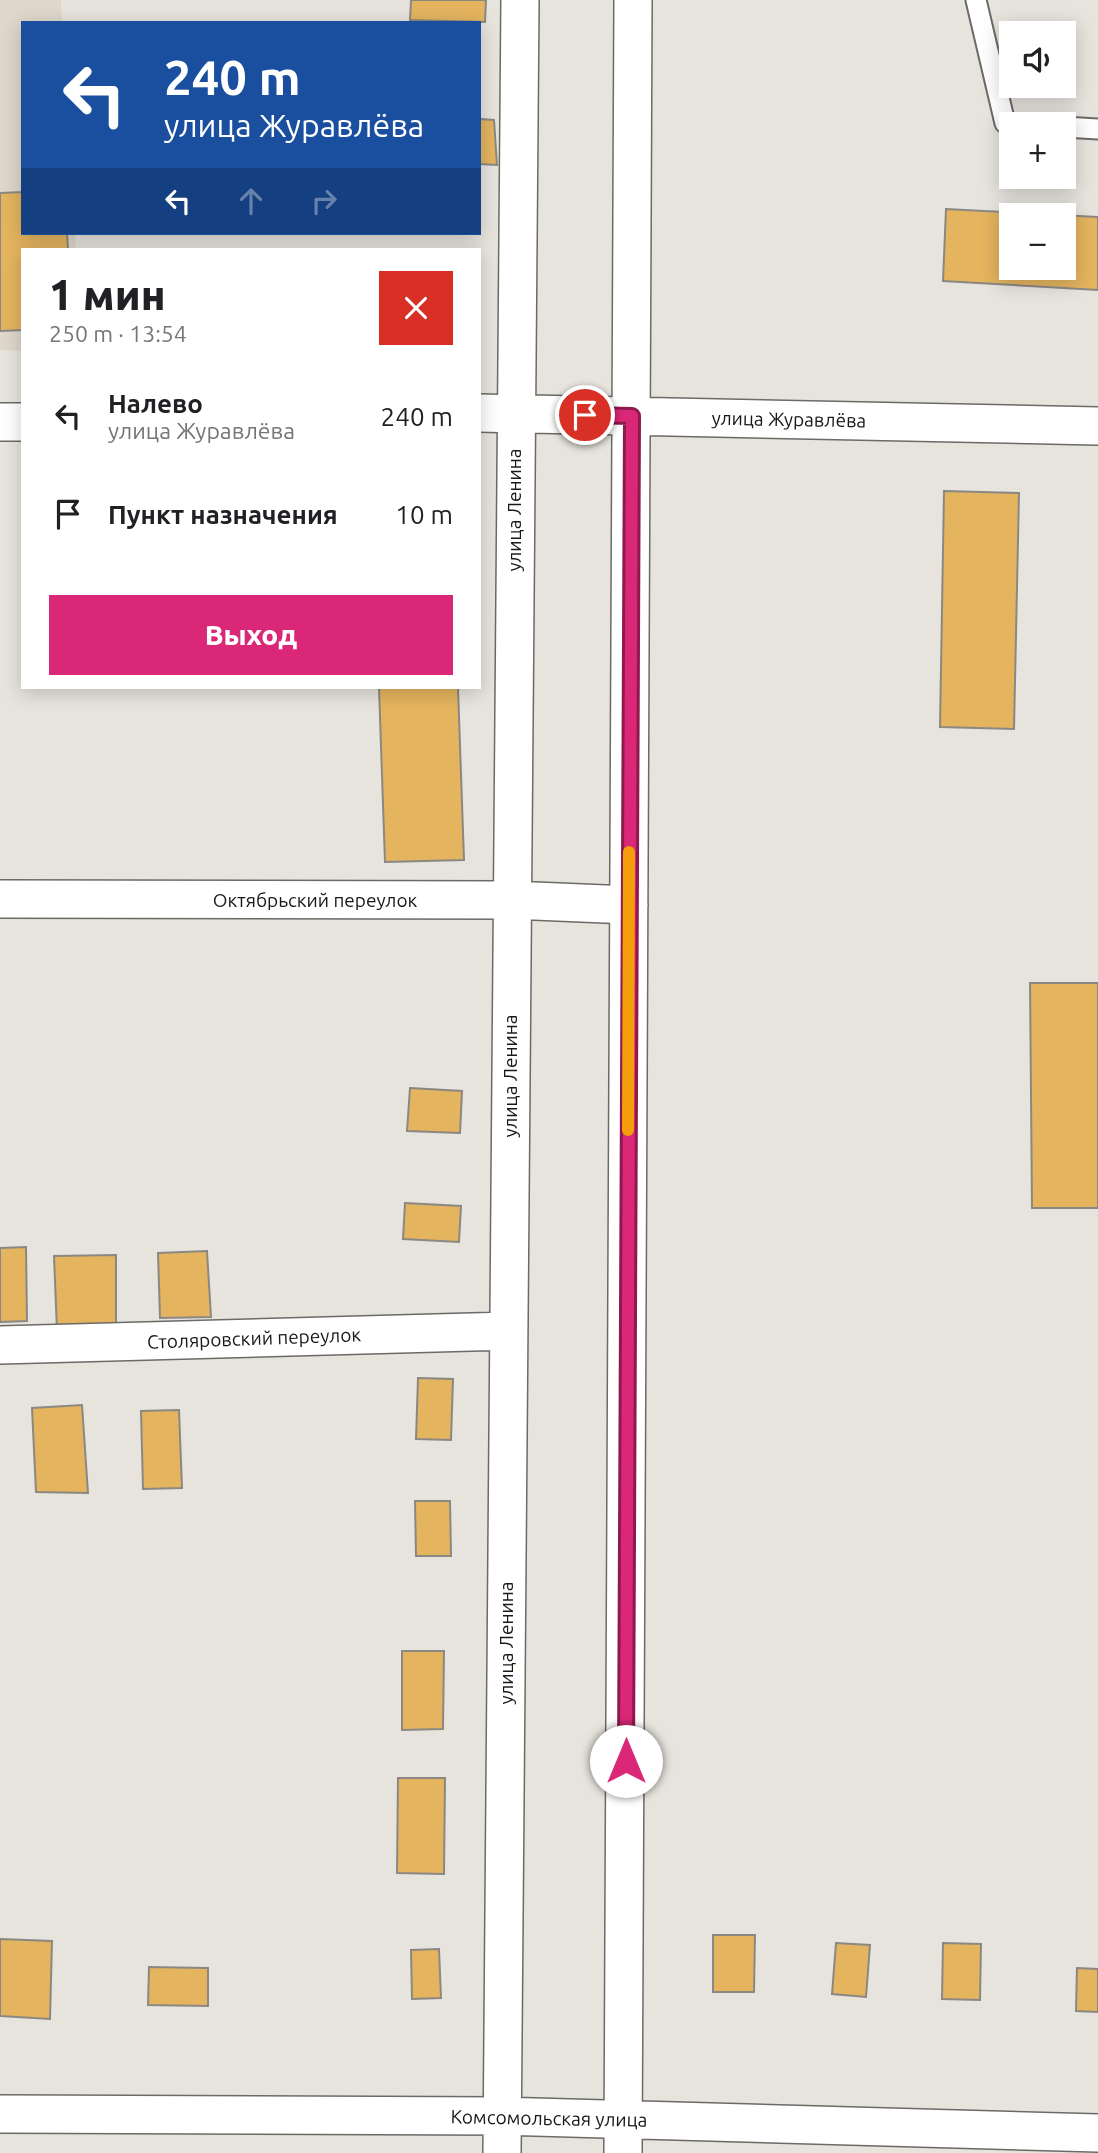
<!DOCTYPE html>
<html lang="ru">
<meta charset="utf-8">
<style>
:root{--surface:#fff;--page:#f6f6f6;--text:#202124;--muted:#757577;--accent:#db2777}
body{margin:0;font-family:Ubuntu,sans-serif;background:var(--page);color:var(--text);height:100vh;display:flex;flex-direction:column;font-size:26px;white-space:nowrap}
*{box-sizing:border-box;margin:0}
p{font-size:23px;color:var(--muted)}
.icon{flex:none;width:38px;height:38px;fill:none;stroke:currentColor;stroke-width:2;stroke-linecap:round;stroke-linejoin:round}
.map{position:relative;flex:1;overflow:hidden}
.drawer{position:absolute;left:21px;top:248px;width:460px;height:441px;display:flex;flex-direction:column;background:var(--surface);border-radius:0px;box-shadow:0 4px 18px #0003}
.drawer>*{flex:none}
.hud{position:absolute;left:21px;top:21px;width:460px;height:214px;border-radius:0px;box-shadow:0 4px 18px #0003;background:#1a4fa0;color:#fff;overflow:hidden}
.controls{position:absolute;left:999px;top:21px;display:grid;gap:14px}
.controls a{display:grid;place-items:center;width:77px;height:77px;border-radius:0px;background:var(--surface);box-shadow:0 4px 18px #0003;font-size:35px}
.pin{position:absolute;display:grid;place-items:center;width:60px;height:60px;color:#fff;margin:-30px;border:4px solid #fff;border-radius:50%;box-shadow:0 2px 7px #0007}
.me{position:absolute;width:77px;margin:-38px;rotate:0deg;stroke-linejoin:round;filter:drop-shadow(0 0 5px #0008)}
.turn{display:flex;align-items:center;gap:24px;height:147px;padding:0 28px;font-size:32px}
.turn .icon{width:91px;height:91px;stroke-width:2.5}
.turn b{display:block;font-size:49px;line-height:60px}
.lanes{display:flex;align-items:center;height:66px;padding:0 28px;background:#0003;justify-content:center;gap:35px;direction:ltr}
.lanes .off{opacity:.35}
.round{display:grid;place-items:center;flex:none;width:74px;height:74px;border-radius:0px;background:var(--page)}
.headline{display:flex;align-items:center;justify-content:space-between;height:119px;padding:0 28px}
h1{font-size:42px;font-weight:800;line-height:52px}
.cta{display:flex;gap:14px;margin-top:auto;padding:14px 28px}
.cta a{flex:1;height:80px;border-radius:0px;background:var(--accent);color:#fff;font-size:28px;font-weight:800;line-height:80px;text-align:center}
ul{padding:0;list-style:none}
li{display:flex;align-items:center;gap:21px;height:98px;padding:0 28px}
li div{flex:1}
li b{display:block;font-size:26px}
li em{font-style:normal}
.map>svg:first-child{display:block}
.built{fill:#dfd7cb}
.building{fill:#e4b45f;stroke:#8b8883;stroke-width:2;fill-rule:evenodd}
.lines{fill:none;stroke-linecap:round;stroke-linejoin:round}
.service-casing{stroke:#6c6a65;stroke-width:23}
.minor-casing{stroke:#6c6a65;stroke-width:40}
.service{stroke:#fff;stroke-width:19}
.minor{stroke:#fff;stroke-width:37}
.route-casing{stroke:#8e194d;stroke-width:18}
.route{stroke:#db2777;stroke-width:12}
.slow{stroke:#f59e0b;stroke-width:12}
.labels{text-anchor:middle;dominant-baseline:central;stroke-width:5;stroke-linejoin:round;paint-order:stroke}
.street-label{font-size:19px;fill:#191816;stroke:#fff}
</style>
<div class="map">
<svg width="1098" height="2153" viewBox="0 0 1098 2153">
<rect width="100%" height="100%" fill="#e7e4de"/>
<path class="built" d="M0 0H61L62 23H23V233H75L76 250H23V351L0 350Z"/>
<path class="building" d="M411 0H486L485 22 410 20Z
M480 119 494 120 497 165 480 164Z
M23 192V233H67L68 250H23V330L0 331V193Z
M946 209 1098 217V290L943 281ZM1012 215H1064V268H1012Z
M944 491 1019 493 1014 729 940 727Z
M379 688H458L464 860 385 862Z
M1030 983H1098V1208H1032Z
M410 1088 462 1091 460 1133 407 1131Z
M405 1203 461 1206 459 1242 403 1239Z
M26 1247 27 1321 0 1322V1248Z
M207 1251 211 1317 160 1318 158 1253Z
M116 1255V1330L57 1331 54 1256Z
M418 1378 453 1379 451 1440 416 1439Z
M82 1405 88 1493 36 1492 32 1408Z
M179 1410 182 1488 143 1489 141 1411Z
M415 1501H450L451 1556H416Z
M402 1651H444L443 1729 402 1730Z
M398 1778H445L444 1874 397 1873Z
M713 1935H755L754 1992H713Z
M0 1939 52 1941 50 2019 0 2016Z
M836 1943 870 1945 866 1997 832 1994Z
M943 1943 981 1944 980 2000 942 1999Z
M439 1949 441 1998 412 1999 411 1950Z
M149 1967 208 1968V2006L148 2005Z
M1077 1968 1098 1969V2012L1076 2011Z"/>
<g class="lines">
<g class="service-casing">
<path id="service" d="M976 0 1005 123 1027 124
M1064 127 1098 129"/>
</g>
<g class="minor-casing">
<path id="minor" d="M480 413 1098 426
M0 422H23
M0 899 511 900 629 905
M0 1345 508 1331
M0 2114 502 2116 1098 2133
M502 2153 520 0
M623 2153 633 0"/>
</g>
<use href="#service" class="service"/>
<use href="#minor" class="minor"/>
</g>
<g class="lines">
<g class="route-casing">
<path id="route" d="M585 415 632 416 626 1761"/>
</g>
<use href="#route" class="route"/>
<path class="slow" d="M628 1130 629 852"/>
</g>
<g class="labels">
<g class="street-label">
<text transform="translate(789 419) rotate(1)">улица Журавлёва</text>
<text transform="translate(514 510) rotate(-90)">улица Ленина</text>
<text x="315" y="900">Октябрьский переулок</text>
<text transform="translate(510 1076) rotate(-90)">улица Ленина</text>
<text transform="translate(254 1338) rotate(-2)">Столяровский переулок</text>
<text transform="translate(506 1643) rotate(-90)">улица Ленина</text>
<text transform="translate(549 2118) rotate(1)">Комсомольская улица</text>
</g>
</g>
</svg>
<div class="controls">
<a><svg class="icon" aria-label="sound" viewBox="0 0 24 24"><path d="M4 9h4l5-4v14l-5-4H4zM17 9q2 3 0 6"/></svg></a>
<a>+</a>
<a>−</a>
</div>
<div class="pin" style="left:585px;top:415px;background:#d93025"><svg class="icon" aria-label="arrive" viewBox="0 0 24 24"><path d="M6 21V4h12l-3 4 3 4H6"/></svg></div>
<svg class="me" style="left:626px;top:1761px" viewBox="-20 -20 40 40"><circle r="19" fill="#fff"/><path d="M0-13L10 11 0 6-10 11z" fill="#db2777"/></svg>
<div class="hud">
<div class="turn"><svg class="icon" aria-label="left" viewBox="0 0 24 24"><path d="M17 20v-9H6M10 6l-5 5 5 5"/></svg><div><b>240 m</b>улица Журавлёва</div></div>
<div class="lanes"><svg class="icon" aria-label="left" viewBox="0 0 24 24"><path d="M17 20v-9H6M10 6l-5 5 5 5"/></svg><svg class="icon off" aria-label="ahead" viewBox="0 0 24 24"><path d="M12 20V5M6 11l6-6 6 6"/></svg><svg class="icon off" aria-label="right" viewBox="0 0 24 24"><path d="M7 20v-9h11M14 6l5 5-5 5"/></svg></div>
</div>
<section class="drawer">
<div class="headline"><div><h1>1 мин</h1><p>250 m · 13:54</p></div><a class="round" style="background:#d93025;color:#fff"><svg class="icon" aria-label="close" viewBox="0 0 24 24"><path d="M6 6l12 12M18 6L6 18"/></svg></a></div>
<ul>
<li><svg class="icon" aria-label="left" viewBox="0 0 24 24"><path d="M17 20v-9H6M10 6l-5 5 5 5"/></svg><div><b>Налево</b><p>улица Журавлёва</p></div><em>240 m</em></li>
<li><svg class="icon" aria-label="arrive" viewBox="0 0 24 24"><path d="M6 21V4h12l-3 4 3 4H6"/></svg><div><b>Пункт назначения</b></div><em>10 m</em></li>
</ul>
<div class="cta"><a>Выход</a></div>
</section>
</div>
